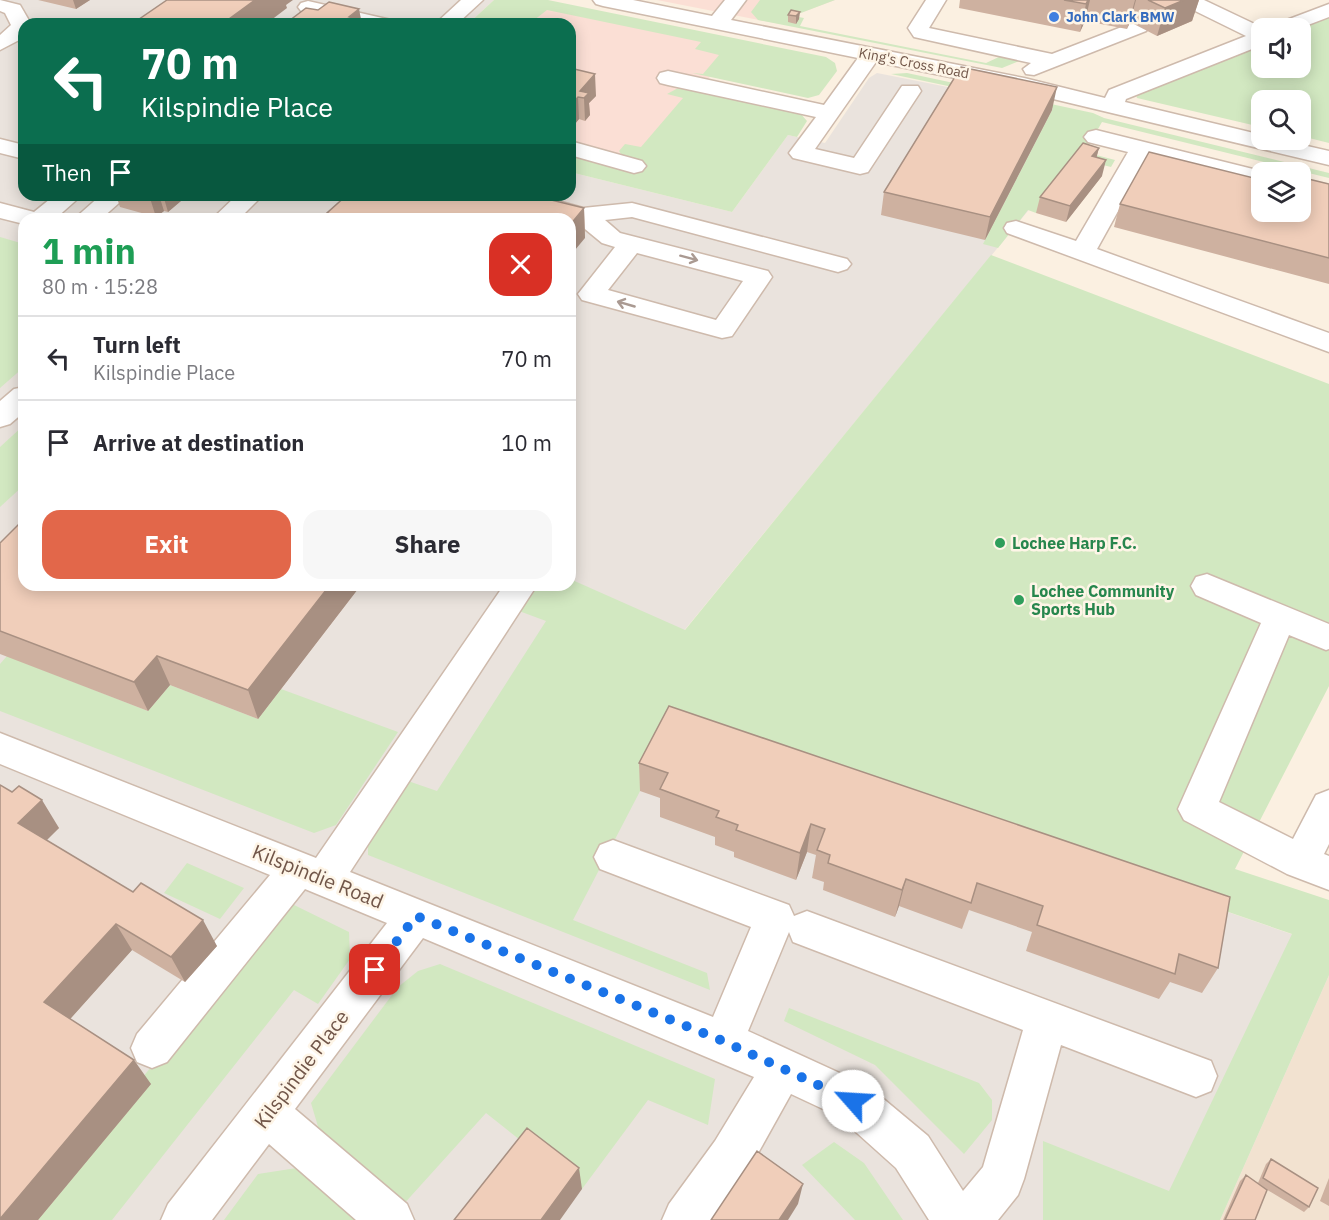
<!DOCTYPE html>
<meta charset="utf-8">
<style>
:root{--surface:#fff;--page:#f7f7f7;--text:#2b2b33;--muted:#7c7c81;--line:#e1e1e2;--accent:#e2674a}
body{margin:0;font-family:"IBM Plex Sans",sans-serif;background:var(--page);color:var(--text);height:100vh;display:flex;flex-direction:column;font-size:22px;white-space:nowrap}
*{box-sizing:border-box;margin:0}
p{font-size:20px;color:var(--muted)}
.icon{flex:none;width:33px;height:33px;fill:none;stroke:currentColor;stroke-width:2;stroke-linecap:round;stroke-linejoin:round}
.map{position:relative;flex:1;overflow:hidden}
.sheet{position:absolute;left:18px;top:213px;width:558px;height:378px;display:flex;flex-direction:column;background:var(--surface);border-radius:18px;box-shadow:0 3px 15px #0003}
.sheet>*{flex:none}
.top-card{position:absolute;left:18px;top:18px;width:558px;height:183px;border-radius:18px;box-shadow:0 3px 15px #0003;background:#0b6e4f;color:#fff;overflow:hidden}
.fabs{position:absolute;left:1251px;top:18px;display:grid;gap:12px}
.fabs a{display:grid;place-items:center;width:60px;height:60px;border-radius:12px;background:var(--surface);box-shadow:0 3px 15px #0003;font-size:30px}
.pin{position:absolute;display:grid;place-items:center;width:51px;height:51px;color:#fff;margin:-26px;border-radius:12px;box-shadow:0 3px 9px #0006}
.me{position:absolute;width:66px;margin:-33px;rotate:296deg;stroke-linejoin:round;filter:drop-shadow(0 0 4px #0008)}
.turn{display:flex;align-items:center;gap:21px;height:126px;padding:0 24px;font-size:27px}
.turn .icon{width:78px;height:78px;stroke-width:2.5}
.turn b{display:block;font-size:42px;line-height:51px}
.then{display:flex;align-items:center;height:57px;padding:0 24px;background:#0003;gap:12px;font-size:22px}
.round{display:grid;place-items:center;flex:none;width:63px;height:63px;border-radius:18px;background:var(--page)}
.headline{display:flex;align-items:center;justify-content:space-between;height:102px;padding:0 24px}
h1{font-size:36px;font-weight:800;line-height:45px;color:#1e9e55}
.primary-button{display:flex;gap:12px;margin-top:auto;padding:12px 24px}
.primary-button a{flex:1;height:69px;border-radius:18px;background:var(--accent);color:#fff;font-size:24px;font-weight:800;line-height:69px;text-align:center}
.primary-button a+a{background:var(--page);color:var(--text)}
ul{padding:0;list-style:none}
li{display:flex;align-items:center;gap:18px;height:84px;padding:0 24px;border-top:2px solid var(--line)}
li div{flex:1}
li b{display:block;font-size:22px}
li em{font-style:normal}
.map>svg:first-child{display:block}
.residential{fill:#f2e2d0}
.commercial{fill:#fbdfd5}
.industrial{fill:#eae3dd;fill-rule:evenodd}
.green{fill:#d2e8c1}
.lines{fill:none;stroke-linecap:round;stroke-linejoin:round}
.minor-casing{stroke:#cebaac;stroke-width:3}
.minor{fill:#fff;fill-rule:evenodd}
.wall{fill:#ceb1a0}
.shaded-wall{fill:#a89082}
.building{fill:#f0ceba;stroke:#a89082;stroke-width:1.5}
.oneway{stroke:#aa9a92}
.route{stroke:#1a73e8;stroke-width:10;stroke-dasharray:0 18}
.shop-dot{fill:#3f7fe0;stroke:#fef5e7;stroke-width:2}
.leisure-dot{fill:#2e9e5b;stroke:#fef5e7;stroke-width:2}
.labels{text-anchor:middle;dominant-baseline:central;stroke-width:5;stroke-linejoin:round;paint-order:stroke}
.far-shop-label{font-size:14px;font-weight:bold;fill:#366cbe;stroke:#fef5e7;text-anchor:start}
.far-street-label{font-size:14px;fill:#715649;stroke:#fef5e7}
.leisure-label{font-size:16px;font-weight:bold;fill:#27864d;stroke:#fef5e7;text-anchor:start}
.near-street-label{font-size:20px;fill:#715649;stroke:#fef5e7}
</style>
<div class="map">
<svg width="1329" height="1220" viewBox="0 0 1329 1220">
<rect width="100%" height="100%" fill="#fbf0e1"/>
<path class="residential" d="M1329 975V1220H1220Z"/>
<path class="commercial" d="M657 0H835L792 16 780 24Z
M538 5 737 43 629 176 570 162V24H505Z"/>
<path class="industrial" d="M0 0H494L468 24H24V195H570V172L732 212 788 135 825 143 869 78 877 73 1104 118 624 704 1329 947V975L1220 1220H0ZM24 219H570V585H24Z"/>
<path class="green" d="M494 0H548L826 57 835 63 837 71 819 95 808 98 692 73 703 74 719 55 695 49 701 42 547 10 529 24H468Z
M760 0H835L793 16 804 18 800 26 986 63 1001 56 1022 60 1002 68 758 20 751 12Z
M1329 17V143L1301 136 1300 100H1262L1261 127 1137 98 1136 94 1261 44 1262 68H1300L1301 29Z
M907 73 1093 113 1104 118 1329 173V178L1102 122 1085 152 1115 160 1111 167 1095 163 1036 213 1028 210 998 248 983 244 1053 108 891 74Z
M680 87 800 113 807 121 797 137 788 135 732 212 570 172V156L632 170 619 151 625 144 641 147 683 98 667 94Z
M0 237 24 244V367L0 388Z
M991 255 1329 384V686L1235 869 1329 900V975L1220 1220H1043V1141L1169 1191 1292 934 676 722 573 920 707 973 710 990 368 855V840L408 781 437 791 546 621 519 611 537 585H570V579L685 630Z
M24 425V485L0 507V447Z
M7 656 148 711 170 685 258 719 281 689 398 732 336 825 314 833 0 711V664Z
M187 863 244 888 220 919 164 893Z
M288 902 349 932 350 959 318 1004 294 990 112 1220H38L150 1084 142 1078Z
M440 964 715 1079 708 1125 648 1100 582 1189 486 1113 402 1206 322 1140 311 1103 398 987 418 971Z
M789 1008 979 1083 992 1100V1120L964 1154 875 1065 784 1021Z
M834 1142 864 1163 903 1220H855L802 1165Z
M303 1167 357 1220H224L258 1174Z"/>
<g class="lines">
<g class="minor-casing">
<path id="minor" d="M0 0 20 5 31 24H24L23 38 0 50V35L11 25 5 13 0 11Z
M461 0H483L457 24H435Z
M593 0H633L712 16 725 0H746L731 20 1024 78 1105 98 1109 90 1246 36 1181 4 1178 0H1204L1263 28 1262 45 1126 99 1125 102 1262 135V140H1281L1329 151V165L1024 92 876 62 815 149 854 158 902 86H918L921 91 868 172 860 174 793 158 789 153 816 117 668 85 660 83 657 78 660 73 668 71 824 105 858 58 603 6 596 4Z
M926 0H946L929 28 1052 54 1132 23H1146L1149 27 1146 31 1034 75 1026 74 1023 69 1031 63 914 37 908 28Z
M308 1 391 20 394 24H356L301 11 298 7 301 3Z
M1329 4V17L1300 28H1273L1276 24Z
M1096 130 1265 172H1262V186L1148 157 1097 249 1329 333V352L1007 233 1004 228 1007 223 1016 221 1076 241 1128 152 1088 142 1084 137 1088 132Z
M0 139 24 145V159L0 153Z
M570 141 642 161 646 166 642 171 634 173 570 155Z
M55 195H82L55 219H24V224L0 218V203L34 212Z
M101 195H128L101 219H74Z
M237 195H263L239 219H212Z
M496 195H536L583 208 632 203 847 259 851 264 847 269 838 272 632 217 605 220 620 233 768 271 772 277 732 336 722 338 582 300 578 294 615 247 602 243 574 220 499 200ZM637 253 743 281 716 320 608 290Z
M24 387V412L10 424 0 427V401L14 389Z
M1207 574 1329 624V649L1326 650 1289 635 1219 802 1293 839 1316 795 1329 790V844L1324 854 1329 856V890L1287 874 1184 820 1178 809 1261 623 1196 595 1191 586 1196 577Z
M504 585H537L350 872 713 1017 751 927 600 869 594 857 600 845 613 840 789 905 794 916 807 911 1211 1061 1217 1076 1211 1091 1196 1097 1061 1045 1024 1179 1018 1195 998 1220H929L896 1168 838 1116 791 1094 747 1173 713 1220H662L669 1204 715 1141 754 1077 423 938 295 1109 407 1204 414 1220H356L269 1144 212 1220H161L168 1204 387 923 305 889 167 1062 152 1068 137 1062 131 1048 137 1034 270 875 0 764V733L316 858ZM789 932 793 942 1023 1030 983 1167 963 1191 928 1136 868 1086 748 1031Z"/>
</g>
<use href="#minor" class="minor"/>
</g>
<path class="wall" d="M38 0H90L76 9Z
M960 0H1199L1192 21 1157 36 1130 22 1127 29 1085 21 1080 32 959 8Z
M791 10 799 19 796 24 788 22V15Z
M570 68 596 96 589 103 590 115 585 121 579 119 570 130Z
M1052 110 985 240 881 215 884 192Z
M1099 148 1096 158 1102 176 1066 222 1036 213 1040 197Z
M1329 184V284L1114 227 1120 204 1262 212Z
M116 195H188L168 212 164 211 156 217 120 207Z
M584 208 585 238 570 219H328L327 213Z
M0 543 361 585 258 719 170 685 148 711 0 654Z
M639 763 1218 968 1202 993 1170 982 1159 999 1026 951 1032 932 969 910 962 929 899 906 895 917 823 890 824 882 812 878 816 855 807 852 796 880 734 857V852L715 845V837L660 817V798L640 791Z
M0 785 59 828 46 840 217 946 185 982 132 950 70 1019 151 1084 38 1220Z
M1271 1159 1309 1207 1304 1212 1264 1188 1255 1220H1223L1240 1181 1246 1175 1258 1183 1266 1164Z
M1329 1178V1206L1320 1201Z"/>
<path class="shaded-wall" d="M73 0H90L76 9Z
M255 0H293L286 5 287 8 266 24H222Z
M1088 0H1090L1085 21 1080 32 1086 4Z
M1135 0H1136L1130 22 1127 29Z
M1184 0H1199L1192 21 1157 36 1165 8Z
M359 9 362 24H351L349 17Z
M800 12 799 19 796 24V16Z
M595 74 596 96 589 103 590 115 585 121 584 98 580 91Z
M1057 87 1052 110 985 240 990 217Z
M578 97 579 119 570 130V106Z
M1099 148 1095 163 1092 156Z
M1106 160 1102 176 1066 222 1070 206Z
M149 195H159L164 211 156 217Z
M163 195H188L168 212Z
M584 208 585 238 570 256V225Z
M330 585H361L258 719 248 690Z
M157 656 170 685 148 711 134 682Z
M42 800 59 828 36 851 18 823Z
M811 824 807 852 796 880 800 853Z
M906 879 899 906 895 917 902 890Z
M203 920 217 946 185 982 171 957Z
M116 924 132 950 63 1027 44 1002Z
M134 1060 151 1084 38 1220H0V1219Z
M579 1168 582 1189 560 1220H541Z
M803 1184 798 1204 788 1220H779Z"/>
<path class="building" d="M167 0H255L222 24H132Z
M1064 0H1088L1086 4Z
M1148 0H1184L1165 8Z
M329 2 359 9 349 17 357 19 351 24H285L306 8 318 10Z
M791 10 800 12 796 16 788 15Z
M961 67 1057 87 990 217 884 192Z
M570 68 595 74 580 91 589 93 584 98 578 97 570 106Z
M1083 143 1099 148 1092 156 1106 160 1070 206 1040 197Z
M1149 152 1262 180V212H1300V177L1329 184V258L1120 204Z
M347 195H531L584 208 570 225V219H348L327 213Z
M24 519V585H330L248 690 157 656 134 682 0 631V543Z
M669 706 1230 897 1218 968 1179 954 1175 974 1037 925 1043 906 977 883 971 903 906 879 902 890 828 863 830 855 817 850 825 829 811 824 800 853 736 830 738 825 716 817 719 811 660 789 668 773 639 763Z
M0 785 12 792 19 786 42 800 18 823 133 892 141 883 203 920 171 957 116 924 44 1002 134 1060 0 1219Z
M527 1128 579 1168 541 1220H454Z
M757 1151 803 1184 779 1220H711Z
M1271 1159 1318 1188 1309 1207 1263 1178Z
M1246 1175 1267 1190 1255 1220H1225Z"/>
<defs><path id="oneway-shaft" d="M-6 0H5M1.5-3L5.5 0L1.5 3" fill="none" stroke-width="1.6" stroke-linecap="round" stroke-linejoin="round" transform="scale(1.5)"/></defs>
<g class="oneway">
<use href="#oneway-shaft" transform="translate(689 258) rotate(15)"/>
<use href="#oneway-shaft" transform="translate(626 304) rotate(-164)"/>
</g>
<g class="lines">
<path class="route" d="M375 970 416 916 723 1041 853 1101"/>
</g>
<circle class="shop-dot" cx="1054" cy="17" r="6"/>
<g class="leisure-dot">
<circle cx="1000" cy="543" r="6"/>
<circle cx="1019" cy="600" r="6"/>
</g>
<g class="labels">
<g class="far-shop-label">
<text x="1066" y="17">John Clark BMW</text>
</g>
<g class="far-street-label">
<text transform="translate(914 63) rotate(11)">King's Cross Road</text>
</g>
<g class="leisure-label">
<text x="1012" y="543">Lochee Harp F.C.</text>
<text x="1031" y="591">Lochee Community<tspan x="1031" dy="18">Sports Hub</tspan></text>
</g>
<g class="near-street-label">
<text transform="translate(318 876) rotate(22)">Kilspindie Road</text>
<text transform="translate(301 1069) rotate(-53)">Kilspindie Place</text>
</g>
</g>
</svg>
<div class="fabs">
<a><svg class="icon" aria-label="sound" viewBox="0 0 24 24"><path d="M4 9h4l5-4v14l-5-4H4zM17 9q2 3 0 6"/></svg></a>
<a><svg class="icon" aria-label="search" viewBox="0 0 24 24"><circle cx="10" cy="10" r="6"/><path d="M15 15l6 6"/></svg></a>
<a><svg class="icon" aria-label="layers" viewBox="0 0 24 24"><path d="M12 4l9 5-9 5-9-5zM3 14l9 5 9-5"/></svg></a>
</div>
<div class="pin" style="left:375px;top:970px;background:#d93025"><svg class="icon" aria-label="arrive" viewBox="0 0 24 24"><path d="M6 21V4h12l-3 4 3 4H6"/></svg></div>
<svg class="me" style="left:853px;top:1101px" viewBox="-20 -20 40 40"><circle r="19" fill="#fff"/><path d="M0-13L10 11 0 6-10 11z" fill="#1a73e8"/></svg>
<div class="top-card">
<div class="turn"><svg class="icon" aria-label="left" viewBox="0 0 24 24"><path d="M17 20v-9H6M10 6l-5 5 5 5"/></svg><div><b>70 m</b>Kilspindie Place</div></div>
<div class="then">Then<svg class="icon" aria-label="arrive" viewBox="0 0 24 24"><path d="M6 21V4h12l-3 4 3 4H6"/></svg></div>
</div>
<section class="sheet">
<div class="headline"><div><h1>1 min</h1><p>80 m · 15:28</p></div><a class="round" style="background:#d93025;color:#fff"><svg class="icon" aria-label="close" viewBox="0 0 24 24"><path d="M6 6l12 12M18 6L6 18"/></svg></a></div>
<ul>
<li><svg class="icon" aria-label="left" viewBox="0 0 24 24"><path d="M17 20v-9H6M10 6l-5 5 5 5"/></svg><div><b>Turn left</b><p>Kilspindie Place</p></div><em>70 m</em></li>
<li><svg class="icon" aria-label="arrive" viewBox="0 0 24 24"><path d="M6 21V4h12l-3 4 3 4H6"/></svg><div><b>Arrive at destination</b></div><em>10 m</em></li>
</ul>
<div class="primary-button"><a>Exit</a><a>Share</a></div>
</section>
</div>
